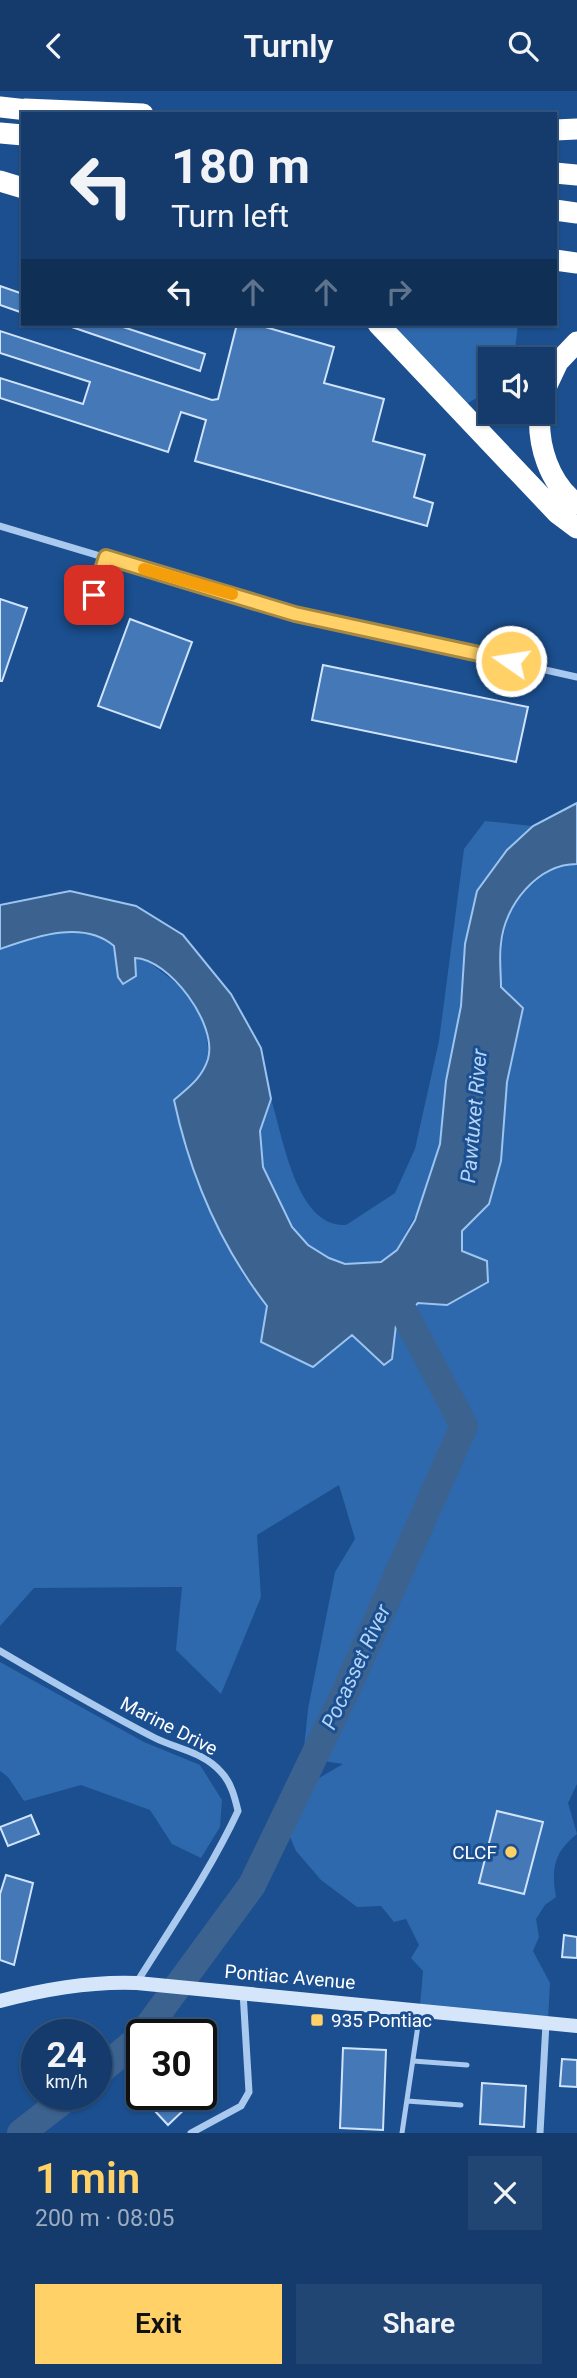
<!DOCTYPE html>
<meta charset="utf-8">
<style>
:root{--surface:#143b6b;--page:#214673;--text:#f1f3f6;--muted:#9dadc1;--line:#33557e;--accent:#ffd166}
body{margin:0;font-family:Roboto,sans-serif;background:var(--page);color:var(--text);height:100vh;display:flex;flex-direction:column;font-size:26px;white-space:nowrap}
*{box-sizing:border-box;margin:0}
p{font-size:23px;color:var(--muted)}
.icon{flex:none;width:38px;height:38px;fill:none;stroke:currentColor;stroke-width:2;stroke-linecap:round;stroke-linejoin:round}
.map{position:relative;height:2042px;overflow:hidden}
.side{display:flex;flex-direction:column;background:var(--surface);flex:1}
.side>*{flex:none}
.banner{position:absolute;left:21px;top:21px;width:536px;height:214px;border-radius:0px;box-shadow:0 2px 5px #0004,0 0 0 2px var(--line);background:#143b6b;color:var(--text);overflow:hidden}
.fabs{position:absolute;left:478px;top:256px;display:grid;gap:14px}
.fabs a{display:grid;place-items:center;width:77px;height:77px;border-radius:0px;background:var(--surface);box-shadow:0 2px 5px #0004,0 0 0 2px var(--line);font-size:35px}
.speed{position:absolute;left:21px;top:1928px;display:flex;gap:14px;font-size:35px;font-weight:700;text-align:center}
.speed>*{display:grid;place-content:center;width:91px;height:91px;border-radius:50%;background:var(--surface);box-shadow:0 2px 5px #0004,0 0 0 2px var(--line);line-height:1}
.speed small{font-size:18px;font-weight:400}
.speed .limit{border:4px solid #111;border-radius:10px;background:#fff;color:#111}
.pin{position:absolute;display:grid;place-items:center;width:60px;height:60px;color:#fff;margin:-30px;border-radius:14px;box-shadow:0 4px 10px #0006}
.me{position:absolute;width:77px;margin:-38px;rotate:283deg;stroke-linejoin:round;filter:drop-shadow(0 0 5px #0008)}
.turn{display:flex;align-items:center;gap:24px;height:147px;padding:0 35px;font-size:32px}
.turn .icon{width:91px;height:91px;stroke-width:2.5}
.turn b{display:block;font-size:49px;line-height:60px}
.lanes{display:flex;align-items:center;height:66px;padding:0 35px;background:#0003;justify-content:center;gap:35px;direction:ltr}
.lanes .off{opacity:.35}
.round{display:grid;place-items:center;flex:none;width:74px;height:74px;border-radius:0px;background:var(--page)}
.overview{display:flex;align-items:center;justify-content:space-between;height:119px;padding:0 35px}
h1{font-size:42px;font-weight:600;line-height:52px;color:var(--accent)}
.cta{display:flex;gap:14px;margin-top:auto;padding:14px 35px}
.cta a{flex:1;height:80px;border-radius:0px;background:var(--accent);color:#111;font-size:28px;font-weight:600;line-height:80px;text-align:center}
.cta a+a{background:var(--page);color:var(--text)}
header{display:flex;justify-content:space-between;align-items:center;height:91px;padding:0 35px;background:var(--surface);font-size:32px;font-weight:600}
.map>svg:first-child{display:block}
.green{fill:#2e69ad}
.water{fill:#3c6290;stroke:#9cc4f0;stroke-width:2}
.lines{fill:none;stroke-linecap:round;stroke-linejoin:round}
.river{stroke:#3c6290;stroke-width:28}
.building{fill:#4478b7;stroke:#cfe3fa;stroke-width:2}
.service{stroke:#a9c9ee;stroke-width:5}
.minor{stroke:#a9c9ee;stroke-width:7}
.secondary{stroke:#d6e6fa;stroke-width:14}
.motorway{stroke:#fff;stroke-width:21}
.route-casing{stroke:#a68842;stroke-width:18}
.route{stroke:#ffd166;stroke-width:12}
.slow{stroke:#f59e0b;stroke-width:12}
.poi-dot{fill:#ffd166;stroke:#1b4f8f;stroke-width:2.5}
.labels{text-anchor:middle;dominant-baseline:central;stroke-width:6;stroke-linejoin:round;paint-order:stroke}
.street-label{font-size:19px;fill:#fff;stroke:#1b4f8f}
.poi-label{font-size:19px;fill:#fff;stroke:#1b4f8f;text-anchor:end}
.water-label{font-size:21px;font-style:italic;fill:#b5d3f5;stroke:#1b4f8f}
</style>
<header><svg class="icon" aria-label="back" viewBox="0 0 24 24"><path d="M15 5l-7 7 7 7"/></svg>Turnly<svg class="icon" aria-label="search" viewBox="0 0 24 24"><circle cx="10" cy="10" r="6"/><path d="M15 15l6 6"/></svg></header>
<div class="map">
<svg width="577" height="2042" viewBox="0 0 577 2042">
<rect width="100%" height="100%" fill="#1b4f8f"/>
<path class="green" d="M385 233H518L514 268H490V300L464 314Z
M485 730 533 735 507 759 461 915 446 990 440 1053 424 1109 396 1159 381 1171 345 1173 329 1167 308 1154 292 1136 263 1076 260 1040 271 1008C283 1045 296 1137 346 1134L395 1102 415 1058 439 950 464 758Z
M560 773H577V1693L568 1712 577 1743C554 1761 551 1778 556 1806L545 1814 536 1828 539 1846 533 1860 550 1892 548 1929 420 1915 423 1880 411 1867 419 1854 406 1828 394 1831 381 1815 357 1816 321 1789 296 1760 290 1746 287 1720 307 1694 343 1673 303 1667 308 1618 335 1481 355 1448 339 1394 257 1444 261 1506 221 1603 176 1559 182 1496 34 1497 0 1535V858C34 846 83 828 114 855L118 886 134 867 145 868 189 902 204 931 209 964 184 1054 211 1123 243 1184 267 1215 352 1244 392 1268 396 1233 418 1212 447 1214 462 1161V1140L489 1113 501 1071 507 991 523 918 501 897C500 833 505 808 560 773Z
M0 1571 144 1651 200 1674 222 1709 220 1736 201 1767 172 1753 150 1719 81 1694 24 1710 8 1686 0 1680Z"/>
<path class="water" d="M577 712V773C538 773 504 814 501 853 499 867 501 882 501 896L523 917 507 991 501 1070 489 1113 462 1140V1160L487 1170 488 1191 447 1214 418 1212 396 1234 392 1268 384 1274 352 1244 313 1276 261 1251 267 1215C220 1154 190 1084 174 1009 189 996 202 987 208 968 218 933 169 868 135 867L136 885 123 893 118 886 114 855C83 828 34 846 0 858V814L70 800 136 815 183 844 231 903 261 957 271 1008 260 1040 263 1076 292 1136 308 1154 329 1167 345 1173 381 1171 397 1159 415 1129 440 1053 446 990 461 915 465 853 477 800 507 759 533 735Z"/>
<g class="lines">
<path class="river" d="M142 1944 252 1794 348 1595 464 1335 388 1191
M96 1983 142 1945
M21 2042 70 2004"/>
</g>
<path class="building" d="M0 195 23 203V222L0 214Z
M63 233H114L205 263 200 280Z
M237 233H255L334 256 324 292 384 308 373 350 425 364 414 406 433 412 427 435 195 370 206 329 181 321 168 361 0 307V287L83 313 90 291 0 262V240L212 309 218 308Z
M0 508 27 517 2 590H0Z
M130 528 192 551 160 637 98 615Z
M323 574 528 616 516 671 312 629Z
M497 1720 543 1731 524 1803 479 1792Z
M31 1724 39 1743 8 1755 0 1736Z
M6 1784 33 1792 14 1874 0 1869V1803Z
M564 1844 577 1846V1867L562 1866Z
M343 1957 386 1959 383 2039 340 2037Z
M562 1968 577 1969V1996L560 1995Z
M482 1992 526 1995 524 2036 480 2033Z
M140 2004H180L189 2014 168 2034Z"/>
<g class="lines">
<path class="service" d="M94 504 106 466
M413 1970 467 1974
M407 2010 461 2014
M402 2042 420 1921"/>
<path class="minor" d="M0 435 294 523 577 586
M0 1560C51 1590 102 1620 155 1647 177 1658 204 1661 221 1681 231 1691 235 1707 238 1720 210 1780 172 1835 137 1891
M191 2042 241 2015 249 2001 243 1901
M540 2042 546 1932"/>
<path class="secondary" d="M0 1910C45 1898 90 1890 137 1892L577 1935"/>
<path class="motorway" d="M0 16 36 20
M25 18 143 23
M555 39 577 38
M0 42 23 44
M555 82 577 84
M0 90 23 97
M555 119 577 122
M555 169 577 172
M378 233 557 422 577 437
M542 305 558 271 577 251
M540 320C537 354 549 392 577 413"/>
</g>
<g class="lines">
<g class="route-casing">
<path id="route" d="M94 504 106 466 295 523 511 570"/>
</g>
<use href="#route" class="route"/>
<path class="slow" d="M144 478 232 503"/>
</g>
<g class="poi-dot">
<circle cx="511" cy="1761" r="7"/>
<rect x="310" y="1922" width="14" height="14" rx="3.5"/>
</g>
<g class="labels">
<g class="street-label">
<text transform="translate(169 1635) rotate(27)">Marine Drive</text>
<text transform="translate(290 1886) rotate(5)">Pontiac Avenue</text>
</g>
<g class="poi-label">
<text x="497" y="1761">CLCF</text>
<text x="331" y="1929" text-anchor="start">935 Pontiac</text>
</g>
<g class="water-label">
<text transform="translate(474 1025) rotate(-85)">Pawtuxet River</text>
<text transform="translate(356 1576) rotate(-65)">Pocasset River</text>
</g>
</g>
</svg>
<div class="fabs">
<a><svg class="icon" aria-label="sound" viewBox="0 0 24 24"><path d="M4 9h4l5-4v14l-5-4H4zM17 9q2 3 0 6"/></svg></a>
</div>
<div class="speed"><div>24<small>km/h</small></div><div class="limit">30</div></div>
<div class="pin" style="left:94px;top:504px;background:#d93025"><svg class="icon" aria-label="arrive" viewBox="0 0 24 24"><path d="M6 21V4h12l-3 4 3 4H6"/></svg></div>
<svg class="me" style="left:511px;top:570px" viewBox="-20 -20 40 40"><circle r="17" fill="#ffd166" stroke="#fff" stroke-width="3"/><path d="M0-11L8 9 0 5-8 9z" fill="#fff"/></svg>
<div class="banner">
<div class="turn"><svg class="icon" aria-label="left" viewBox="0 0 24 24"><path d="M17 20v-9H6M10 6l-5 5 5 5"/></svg><div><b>180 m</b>Turn left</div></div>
<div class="lanes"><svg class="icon" aria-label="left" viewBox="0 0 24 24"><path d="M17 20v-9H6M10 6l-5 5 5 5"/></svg><svg class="icon off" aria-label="ahead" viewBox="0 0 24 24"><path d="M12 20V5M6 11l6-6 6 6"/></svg><svg class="icon off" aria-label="ahead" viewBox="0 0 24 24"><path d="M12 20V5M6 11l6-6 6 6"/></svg><svg class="icon off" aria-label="right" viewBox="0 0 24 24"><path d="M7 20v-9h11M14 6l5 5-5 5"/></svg></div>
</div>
</div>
<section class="side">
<div class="overview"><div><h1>1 min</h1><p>200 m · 08:05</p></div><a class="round"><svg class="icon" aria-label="close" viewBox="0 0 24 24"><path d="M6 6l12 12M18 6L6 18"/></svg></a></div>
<div class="cta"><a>Exit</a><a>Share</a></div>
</section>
